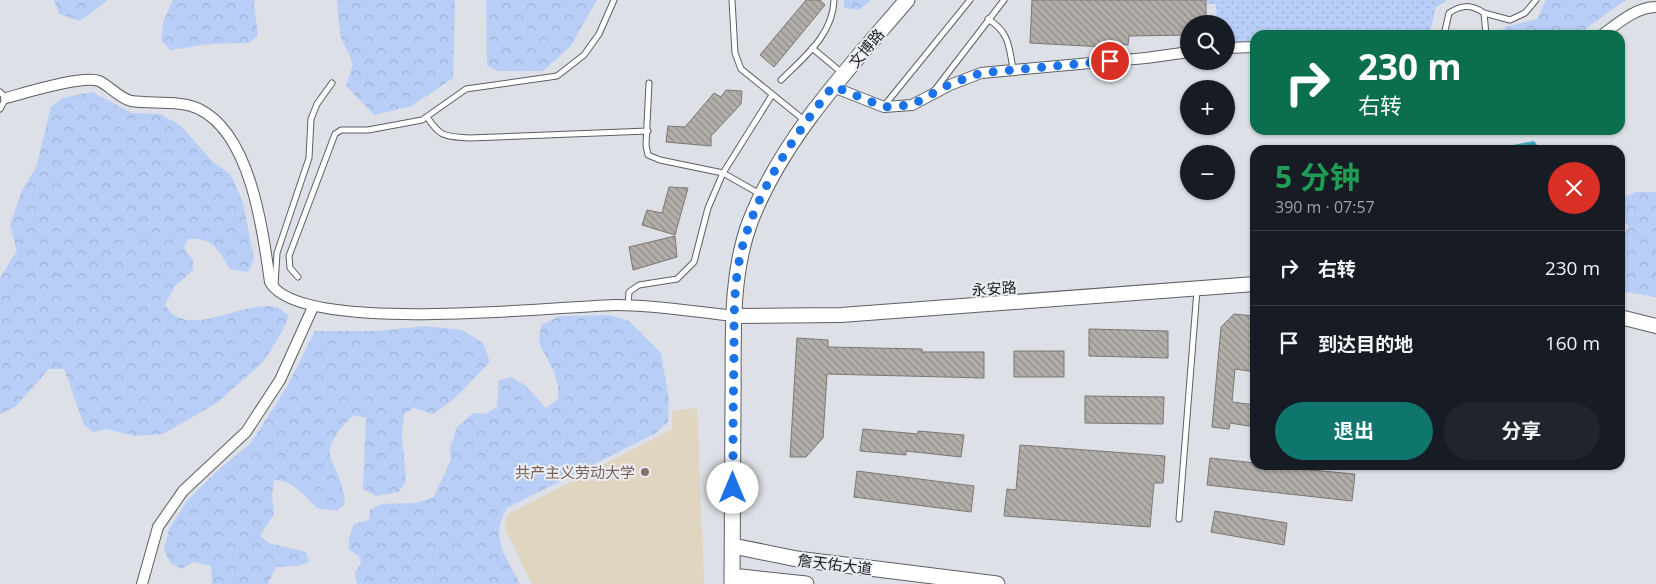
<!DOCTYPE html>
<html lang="zh">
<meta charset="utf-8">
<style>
:root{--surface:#171b24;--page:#20242c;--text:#f1f3f6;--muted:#9ea1a6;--line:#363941;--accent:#0f766e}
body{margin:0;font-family:"Open Sans","Noto Sans SC",sans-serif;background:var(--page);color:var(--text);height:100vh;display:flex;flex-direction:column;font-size:19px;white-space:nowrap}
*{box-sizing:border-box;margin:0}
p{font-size:16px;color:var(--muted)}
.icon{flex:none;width:28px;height:28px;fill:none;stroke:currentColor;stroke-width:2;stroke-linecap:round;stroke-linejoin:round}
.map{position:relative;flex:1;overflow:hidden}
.side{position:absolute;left:1250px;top:145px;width:375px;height:325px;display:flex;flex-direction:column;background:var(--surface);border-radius:15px;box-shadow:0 1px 4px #0004}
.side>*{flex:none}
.top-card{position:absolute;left:1250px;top:30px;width:375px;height:105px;border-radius:15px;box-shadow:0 1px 4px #0004;background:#0b6e4f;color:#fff;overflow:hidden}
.tools{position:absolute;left:1180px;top:15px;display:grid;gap:10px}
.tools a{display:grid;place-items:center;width:55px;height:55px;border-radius:50%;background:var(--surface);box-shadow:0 1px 4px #0004;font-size:25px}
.pin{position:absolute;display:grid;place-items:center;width:42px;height:42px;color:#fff;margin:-21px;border:2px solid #fff;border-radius:50%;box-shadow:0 1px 5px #0007}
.me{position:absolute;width:55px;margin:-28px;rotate:0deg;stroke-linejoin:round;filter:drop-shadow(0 0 4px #0008)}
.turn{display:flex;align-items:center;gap:18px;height:105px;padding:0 25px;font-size:22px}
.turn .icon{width:65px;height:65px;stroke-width:2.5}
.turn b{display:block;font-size:35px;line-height:42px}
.round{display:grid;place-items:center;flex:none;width:52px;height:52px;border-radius:26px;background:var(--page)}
.summary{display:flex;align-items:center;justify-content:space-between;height:85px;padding:0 25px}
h1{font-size:30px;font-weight:700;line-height:38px;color:#1e9e55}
.button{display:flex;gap:10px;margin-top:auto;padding:10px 25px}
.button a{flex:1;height:58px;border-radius:30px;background:var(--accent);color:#fff;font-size:20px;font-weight:700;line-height:58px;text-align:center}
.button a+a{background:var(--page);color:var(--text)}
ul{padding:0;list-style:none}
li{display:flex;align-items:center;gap:15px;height:75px;padding:0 25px;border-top:1px solid var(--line)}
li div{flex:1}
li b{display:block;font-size:19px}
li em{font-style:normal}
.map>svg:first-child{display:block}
.education{fill:#e0d5c0}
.forest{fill:url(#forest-crowns)}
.park{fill:url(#park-dots)}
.water{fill:url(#water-ripples)}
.building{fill:url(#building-back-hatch);stroke:#7b7772}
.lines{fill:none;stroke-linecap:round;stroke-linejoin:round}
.lane-casing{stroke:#5c5f64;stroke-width:7}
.street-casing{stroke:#5c5f64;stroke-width:12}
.secondary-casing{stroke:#5c5f64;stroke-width:16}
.primary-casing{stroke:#5c5f64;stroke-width:17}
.lane{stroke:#fff;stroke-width:5}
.street{stroke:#fff;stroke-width:10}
.secondary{stroke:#fff;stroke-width:14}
.primary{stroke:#fff;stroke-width:15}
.route{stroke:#1a73e8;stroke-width:9;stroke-dasharray:0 16.2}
.education-dot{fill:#8d6e63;stroke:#eaedf3;stroke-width:2}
.labels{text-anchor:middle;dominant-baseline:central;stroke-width:4;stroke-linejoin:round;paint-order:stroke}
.street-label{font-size:15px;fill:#212224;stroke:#eaedf3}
.education-label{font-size:15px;fill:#785e54;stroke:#eaedf3;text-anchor:end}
</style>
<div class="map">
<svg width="1656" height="584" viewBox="0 0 1656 584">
<defs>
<pattern id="forest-crowns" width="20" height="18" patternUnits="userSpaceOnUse" patternTransform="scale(1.25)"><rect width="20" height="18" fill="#b9cef6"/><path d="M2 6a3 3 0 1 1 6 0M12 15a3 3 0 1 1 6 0" fill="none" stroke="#9fb1d3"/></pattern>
<pattern id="park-dots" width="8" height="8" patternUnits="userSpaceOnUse" patternTransform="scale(1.25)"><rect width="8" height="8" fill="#b9cef6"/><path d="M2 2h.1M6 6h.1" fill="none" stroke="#9fb1d3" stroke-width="1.8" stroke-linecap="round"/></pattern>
<pattern id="water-ripples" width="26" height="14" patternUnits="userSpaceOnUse" patternTransform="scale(1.25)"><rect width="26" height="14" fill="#3fadbd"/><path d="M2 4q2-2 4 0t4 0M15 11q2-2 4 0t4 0" fill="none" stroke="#348c99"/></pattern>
<pattern id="building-back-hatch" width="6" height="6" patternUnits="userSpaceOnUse" patternTransform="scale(1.25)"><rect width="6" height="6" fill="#b2aea9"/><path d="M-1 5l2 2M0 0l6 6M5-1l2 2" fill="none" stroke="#908d89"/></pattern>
</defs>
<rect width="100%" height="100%" fill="#dde0e6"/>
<path class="education" d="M697 408 704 584H532L505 529 507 515 672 429V411Z"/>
<path class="forest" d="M54 0H108L80 21 59 14Z
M173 0H255L254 5 258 35 249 43 208 44 171 50 161 41 163 22Z
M337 0H455L453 78 412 106 374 115 346 86 353 64 340 35Z
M486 0H597L570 47 543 71H497L487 65Z
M844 0H871L859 10 844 8Z
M1546 0H1626L1577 35H1499V32L1506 27 1537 19Z
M92 92 132 113 160 114 181 126 212 161 231 175 243 203 254 259 248 272 230 269C218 250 213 237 188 239L184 248 193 260V270L174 287 165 305C186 342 243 299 276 307 280 308 285 313 289 316L282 332 264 361 218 402 163 434 135 436 106 429 93 432 84 425 64 369H49L15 407 0 414V278L17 251 10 225 22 190 36 168 51 107 62 98Z
M1636 192H1656V297L1620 291V238L1629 227 1620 216V199Z
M610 315 629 321 661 353 669 399 668 422 656 433 507 508C489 538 506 556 520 584H357L355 573 361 563 359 556 349 550V538L354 524 369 520 370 510 381 504 415 503 433 498 451 460 450 448 457 427 473 413 485 414 497 407 499 380 512 377 526 386 546 408 558 399V386L554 372 539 343 541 325 560 316Z
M426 326 462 330 483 343 490 362 454 399 433 414 414 408 404 414 402 434 406 481 399 492 376 496 363 489 366 418 353 415C308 461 342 457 345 504L337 511 317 508C305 496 293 480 274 480L272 495 274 514 260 536 269 543 306 552 309 562 297 566 276 567 268 584H212L211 566 193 562 182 569 170 563 164 550 169 529 187 501 217 471 251 443 288 385 315 331H378Z"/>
<path class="park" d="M1207 0H1446V1L1436 7 1430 31 1427 35H1255V41L1226 42V24H1217L1216 4H1207Z"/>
<path class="water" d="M1534 141 1541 150H1490L1491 149Z"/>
<path class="building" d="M806 0H820L825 5 774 67 760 55Z
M1032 0H1206V24H1189V35L1129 36 1128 45 1105 42V47L1030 43Z
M726 90 742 91 741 104 711 136V146L666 142 668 126 685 127 714 93 721 97Z
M669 187 688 188 675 235 642 225 647 210 662 213Z
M675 236 677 257 633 270 629 247Z
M1234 314 1255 316V372L1235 369 1232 402 1255 405V427L1230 423 1229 429 1212 427 1221 327Z
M1089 329 1168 331V358L1089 356Z
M797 338 828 340V347L922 349V352H984V378L827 374 823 438 806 457H790Z
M1014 351H1064V377H1014Z
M1085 396 1164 397 1163 424 1085 423Z
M863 429 918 434V431L964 435 961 457 906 451V455L860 451Z
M1020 445 1165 456 1163 483H1154L1150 527 1004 516 1007 489 1016 490Z
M1210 458 1255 463V465L1355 474 1352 501 1207 485Z
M857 471 974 486 971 512 854 497Z
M1215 511 1287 523 1284 545 1211 532Z"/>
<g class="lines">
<g class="lane-casing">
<path id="lane" d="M732 0 735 53 741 69 804 120
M1484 13 1510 20 1525 13 1536 0
M988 19C1009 32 1009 46 1013 69
M1444 35 1449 13C1461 5 1471 4 1484 13L1486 35
M812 48 841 72
M781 80C804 57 833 35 834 0
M649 83 646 145 648 155 660 160 723 173 760 194
M934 91 1004 0
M0 92 6 98 0 109
M884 106 970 0
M427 117C441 138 445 136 469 138L648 131
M298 277 290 268 289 256 335 134 341 130H368L422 120 466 89 557 76 584 55 599 34 614 0
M275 285 277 253 309 158 311 119 317 104 332 83
M628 305 629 292 639 285 677 279 694 262 708 208 723 173 772 95
M1179 519 1197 290"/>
</g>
<g class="street-casing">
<path id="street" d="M1602 35C1617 24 1636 7 1656 7
M1226 48 1255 47
M833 87 884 107 912 105 950 85 981 73 1146 58 1189 52
M6 98C25 93 82 75 99 81 110 86 119 98 131 101 151 104 182 100 199 109 251 134 263 231 270 282 299 336 558 306 617 305 656 305 696 312 734 316
M142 584 158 527 183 491 246 432 280 380 313 307"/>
</g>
<g class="secondary-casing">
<path id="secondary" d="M734 316 841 315 1255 284
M1620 317 1656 326"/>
</g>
<g class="primary-casing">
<path id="primary" d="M733 546 797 559 997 584
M732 576 806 584
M732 584C732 523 733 463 733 402 734 342 729 279 750 222 783 137 849 68 907 0"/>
</g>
<use href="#lane" class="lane"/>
<use href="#street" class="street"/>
<use href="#secondary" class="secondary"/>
<use href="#primary" class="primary"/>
</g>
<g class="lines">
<path class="route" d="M733 488C733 445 733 402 734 358 734 322 733 284 742 248 758 188 795 135 833 86L884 107 912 105 950 84 981 73 1110 61"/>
</g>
<circle class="education-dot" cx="645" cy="472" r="5"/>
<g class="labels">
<g class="street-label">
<text transform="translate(866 48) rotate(-50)">文博路</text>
<text transform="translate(994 288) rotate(-4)">永安路</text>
<text transform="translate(835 564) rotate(7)">詹天佑大道</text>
</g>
<g class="education-label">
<text x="635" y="472">共产主义劳动大学</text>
</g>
</g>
</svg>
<div class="tools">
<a><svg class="icon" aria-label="search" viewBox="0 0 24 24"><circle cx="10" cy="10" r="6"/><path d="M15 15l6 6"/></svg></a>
<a>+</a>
<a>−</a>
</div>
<div class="pin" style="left:1110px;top:61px;background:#d93025"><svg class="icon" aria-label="arrive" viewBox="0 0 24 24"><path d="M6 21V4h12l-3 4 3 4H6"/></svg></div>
<svg class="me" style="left:733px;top:488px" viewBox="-20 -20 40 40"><circle r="19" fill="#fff"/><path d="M0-13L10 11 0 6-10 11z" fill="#1a73e8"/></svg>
<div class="top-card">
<div class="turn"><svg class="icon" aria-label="right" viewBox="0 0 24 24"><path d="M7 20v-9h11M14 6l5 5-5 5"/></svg><div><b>230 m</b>右转</div></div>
</div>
<section class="side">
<div class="summary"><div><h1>5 分钟</h1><p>390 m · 07:57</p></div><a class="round" style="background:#d93025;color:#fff"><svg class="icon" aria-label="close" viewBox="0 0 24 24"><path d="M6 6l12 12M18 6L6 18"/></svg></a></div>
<ul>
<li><svg class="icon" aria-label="right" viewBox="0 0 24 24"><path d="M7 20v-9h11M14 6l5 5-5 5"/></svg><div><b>右转</b></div><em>230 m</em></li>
<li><svg class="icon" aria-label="arrive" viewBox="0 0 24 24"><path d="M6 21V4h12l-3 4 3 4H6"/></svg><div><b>到达目的地</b></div><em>160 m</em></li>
</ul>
<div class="button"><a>退出</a><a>分享</a></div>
</section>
</div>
